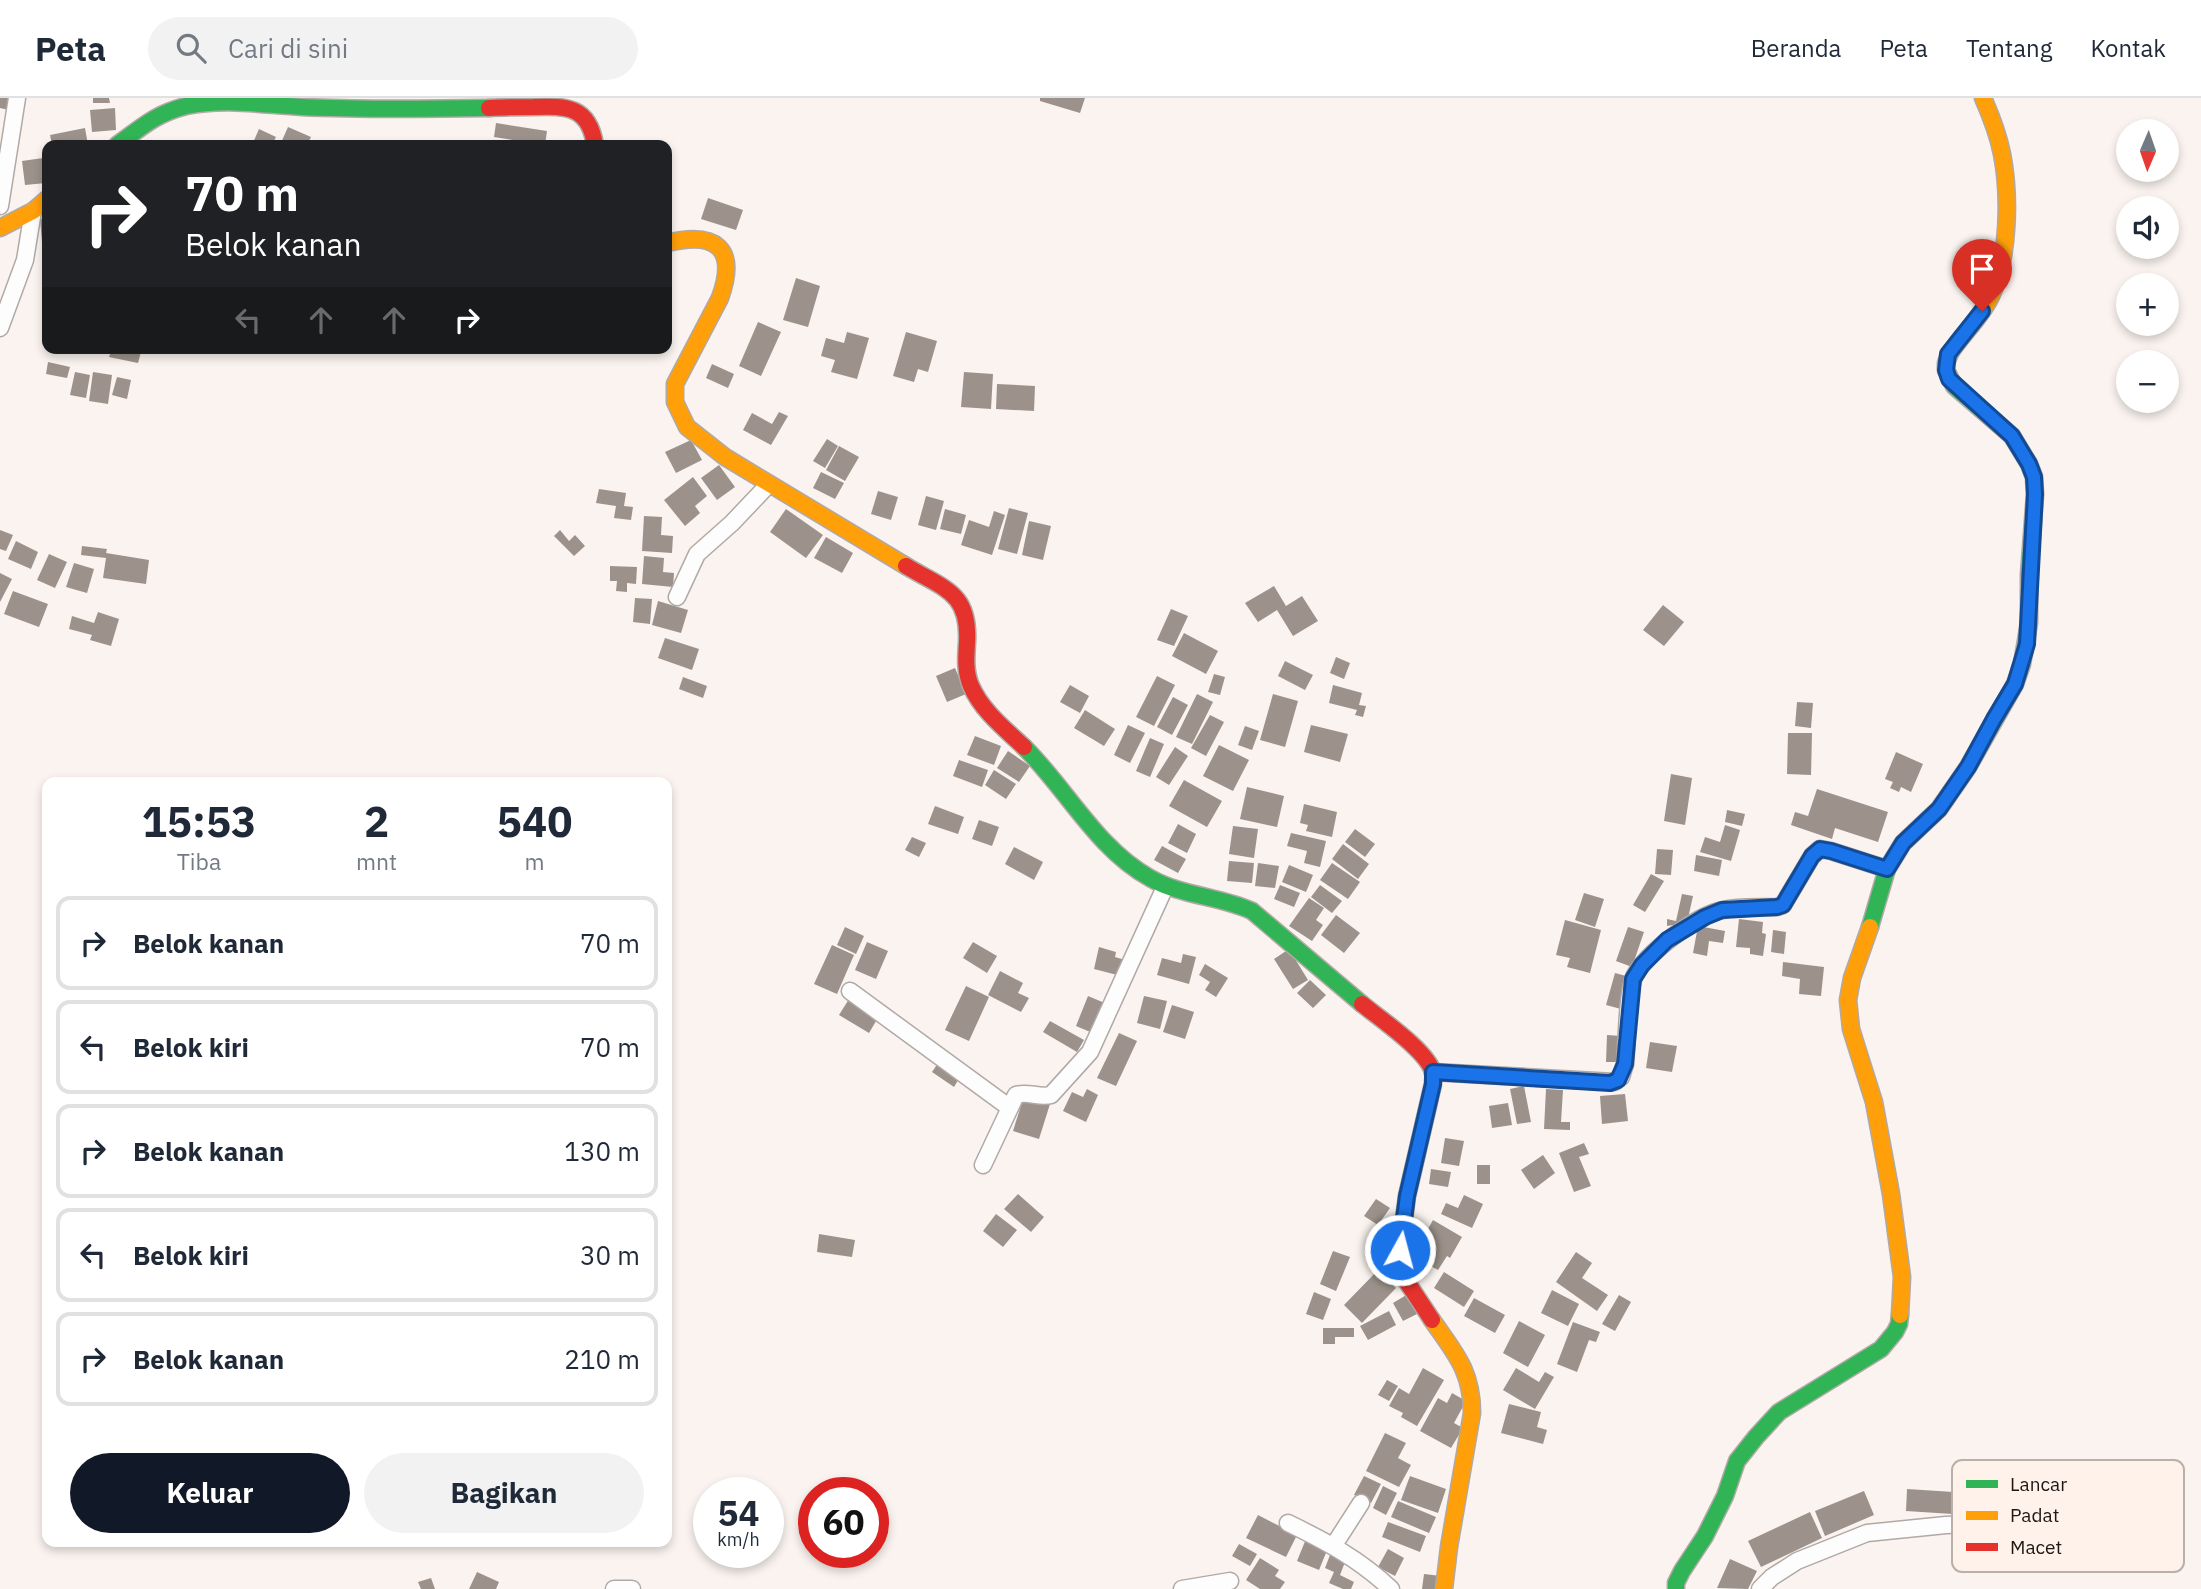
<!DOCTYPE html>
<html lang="id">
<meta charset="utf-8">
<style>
:root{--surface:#fff;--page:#f2f2f3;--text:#1f2937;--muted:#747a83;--line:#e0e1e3;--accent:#111827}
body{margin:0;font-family:"IBM Plex Sans",sans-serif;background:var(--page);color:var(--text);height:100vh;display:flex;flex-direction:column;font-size:26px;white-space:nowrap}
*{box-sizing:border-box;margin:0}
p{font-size:23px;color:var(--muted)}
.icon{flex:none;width:38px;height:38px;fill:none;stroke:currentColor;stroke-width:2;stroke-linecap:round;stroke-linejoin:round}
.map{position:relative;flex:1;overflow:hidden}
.side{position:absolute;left:42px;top:679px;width:630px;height:770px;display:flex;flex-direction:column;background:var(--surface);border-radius:14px;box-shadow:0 4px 10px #0003}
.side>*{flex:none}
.guide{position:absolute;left:42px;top:42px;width:630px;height:214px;border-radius:14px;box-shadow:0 4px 10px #0003;background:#202124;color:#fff;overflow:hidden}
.needle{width:46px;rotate:182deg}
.tools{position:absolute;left:2116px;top:21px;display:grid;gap:14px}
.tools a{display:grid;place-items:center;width:63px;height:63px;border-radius:50%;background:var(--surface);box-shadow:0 4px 10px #0003;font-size:35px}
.speed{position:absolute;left:693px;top:1379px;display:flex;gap:14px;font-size:35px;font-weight:700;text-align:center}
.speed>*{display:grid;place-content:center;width:91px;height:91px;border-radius:50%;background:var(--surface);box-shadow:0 4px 10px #0003;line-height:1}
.speed small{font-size:18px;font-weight:400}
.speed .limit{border:10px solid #d22;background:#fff;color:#111}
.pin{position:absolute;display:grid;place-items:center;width:60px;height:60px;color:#fff;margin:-72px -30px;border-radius:50% 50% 50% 0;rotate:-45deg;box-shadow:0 0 7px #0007}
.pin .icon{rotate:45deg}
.me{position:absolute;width:77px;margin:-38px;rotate:7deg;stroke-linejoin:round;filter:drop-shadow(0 0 5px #0008)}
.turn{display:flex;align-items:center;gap:24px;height:147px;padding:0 28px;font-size:32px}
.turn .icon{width:91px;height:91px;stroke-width:2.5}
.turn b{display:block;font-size:49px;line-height:60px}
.lanes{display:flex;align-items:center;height:66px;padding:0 28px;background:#0003;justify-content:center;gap:35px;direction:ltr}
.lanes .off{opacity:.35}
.eta{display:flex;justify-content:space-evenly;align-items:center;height:119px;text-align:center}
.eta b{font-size:42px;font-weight:700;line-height:49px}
.button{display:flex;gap:14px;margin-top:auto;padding:14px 28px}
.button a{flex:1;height:80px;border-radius:42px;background:var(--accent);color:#fff;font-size:28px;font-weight:700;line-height:80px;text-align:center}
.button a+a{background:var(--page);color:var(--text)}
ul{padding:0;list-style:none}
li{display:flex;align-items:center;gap:21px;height:94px;margin:0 14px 10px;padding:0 14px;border:4px solid var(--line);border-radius:14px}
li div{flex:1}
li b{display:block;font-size:26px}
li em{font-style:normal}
header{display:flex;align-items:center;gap:42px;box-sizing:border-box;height:98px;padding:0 35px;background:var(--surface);border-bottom:2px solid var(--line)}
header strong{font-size:33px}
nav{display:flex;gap:38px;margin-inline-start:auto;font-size:24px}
.search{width:490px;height:63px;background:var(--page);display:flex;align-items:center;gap:18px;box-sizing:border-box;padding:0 24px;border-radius:38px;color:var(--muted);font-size:26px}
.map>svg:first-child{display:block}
.building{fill:#9c928b}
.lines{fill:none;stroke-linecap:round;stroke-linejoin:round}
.street-casing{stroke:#b0a9a6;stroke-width:19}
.fast-casing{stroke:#b0a9a6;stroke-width:19}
.slow-casing{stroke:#b0a9a6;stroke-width:19}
.jam-casing{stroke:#b0a9a6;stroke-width:19}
.street{stroke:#fefdfd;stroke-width:16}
.fast{stroke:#30b455;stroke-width:16}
.slow{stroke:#ff9f0a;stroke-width:16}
.jam{stroke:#e5322d;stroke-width:16}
.route-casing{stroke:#114b97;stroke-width:18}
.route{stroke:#1a73e8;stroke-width:12}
.key{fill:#fef2eb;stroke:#bab0aa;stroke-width:2}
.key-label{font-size:19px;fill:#1d1612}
</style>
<header>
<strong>Peta</strong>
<div class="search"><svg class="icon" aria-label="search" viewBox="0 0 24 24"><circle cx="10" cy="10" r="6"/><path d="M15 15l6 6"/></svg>Cari di sini</div>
<nav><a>Beranda</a><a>Peta</a><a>Tentang</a><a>Kontak</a></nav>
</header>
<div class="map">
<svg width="2201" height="1491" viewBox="0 0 2201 1491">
<rect width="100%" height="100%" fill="#faf3ef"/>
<path class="building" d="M0 0H11L9 12 0 10Z
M93 0H109L110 5H93Z
M1040 0H1085L1080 15 1040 3Z
M115 10 116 32 92 34 90 12Z
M496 25 547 33 545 47 494 39Z
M288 29 311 39 307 47H280Z
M85 30 88 47H52L50 37Z
M259 31 276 39 272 47H252Z
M43 60 46 85 25 87 22 63Z
M708 100 743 112 736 132 701 121Z
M40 121H47V143L42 144Z
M796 180 820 188 808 229 783 222Z
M758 224 781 234 761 278 739 268Z
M847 234 869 240 857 281 831 274 835 262 821 258 826 240 844 245Z
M906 234 937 243 928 274 918 271 914 284 893 278Z
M112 250H131L141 254 138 265 109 259Z
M48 264 70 269 67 280 46 276Z
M712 266 734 276 728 290 706 280Z
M75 274 90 277 86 300 70 297Z
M93 274 112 277 108 306 89 303Z
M964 274 993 276 991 311 961 309Z
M117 279 131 282 127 301 112 297Z
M997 286 1035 288 1034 313 996 311Z
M779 314 788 318 771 347 743 332 752 315 772 326Z
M827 341 838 348 825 370 813 363Z
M691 342 702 362 676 375 665 354Z
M839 348 859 359 845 383 826 372Z
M719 367 735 389 717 402 701 380Z
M821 374 844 385 835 401 813 390Z
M693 379 707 398 695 408 700 415 685 428 664 402Z
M599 391 626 395 624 408 633 409 631 422 614 420 616 408 596 405Z
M878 393 898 399 891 422 871 416Z
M926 398 944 403 936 432 918 427Z
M1009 410 1028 415 1017 456 998 451Z
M786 411 823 437 806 460 770 434Z
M945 411 966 417 961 436 940 431Z
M994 413 1005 417 992 457 961 447 969 422 989 429Z
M644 418 662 419 661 437 673 438 672 455 642 453Z
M1029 423 1051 428 1043 462 1022 457Z
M0 432 13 437 6 453 0 451Z
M560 432 569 443 575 437 585 448 574 458 554 438Z
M826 439 853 455 842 475 814 460Z
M16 443 38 454 31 471 8 461Z
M82 448 107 451 106 455 149 462 146 486 103 480 106 460 81 457Z
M49 456 67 464 55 490 37 482Z
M644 458 664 460 663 474 674 475 673 489 642 486Z
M74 465 94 471 87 495 66 489Z
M610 468 637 469 636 486 627 485V494L616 493 617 483H610Z
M0 475 12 481 0 504Z
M1274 488 1286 508 1302 498 1318 523 1293 538 1277 512 1258 524 1245 505Z
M13 493 48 506 39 529 4 516Z
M635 500 652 501 650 526 633 524Z
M658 503 688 512 681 535 652 527Z
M1663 507 1684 524 1664 548 1643 532Z
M1171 511 1188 518 1174 548 1157 542Z
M98 514 119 521 111 548 90 542 92 537 69 531 72 518 94 525Z
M1184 535 1218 553 1206 576 1172 558Z
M665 540 699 551 692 572 658 560Z
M1336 559 1350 565 1344 581 1330 575Z
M1285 563 1313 577 1305 592 1278 578Z
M955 570 966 596 947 604 936 578Z
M1214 576 1225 579 1220 597 1208 594Z
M1157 578 1175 587 1154 628 1136 619Z
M683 579 707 588 703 600 679 591Z
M1070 587 1089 598 1080 615 1060 604Z
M1333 587 1362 595 1359 607 1366 608 1363 619 1355 617 1357 612 1329 605Z
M1197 596 1213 604 1192 646 1176 639Z
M1273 596 1298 603 1285 649 1260 642Z
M1173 599 1188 607 1172 637 1157 629Z
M1797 604 1813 605 1811 630 1795 628Z
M1085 612 1115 631 1104 648 1074 630Z
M1210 617 1224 624 1206 658 1191 650Z
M1128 627 1145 635 1130 665 1114 657Z
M1311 627 1348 636 1340 664 1304 654Z
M1245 628 1259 633 1252 652 1238 647Z
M1788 635H1812L1811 677 1787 676Z
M975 638 1001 648 994 667 967 657Z
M1150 640 1164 646 1150 679 1136 673Z
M1219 647 1249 662 1233 693 1203 678Z
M1175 649 1188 658 1169 687 1156 679Z
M1008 653 1030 668 1019 684 997 670Z
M1896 654 1923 666 1911 694 1901 689 1899 694 1890 690 1893 684 1885 681Z
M959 662 988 672 982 689 953 678Z
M994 672 1016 686 1006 701 985 687Z
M1671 676 1692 680 1685 727 1664 723Z
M1184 682 1222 703 1207 729 1169 708Z
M1247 689 1284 698 1277 729 1240 721Z
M1817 691 1888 714 1878 744 1835 730 1832 741 1791 727 1795 714 1808 718Z
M1304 706 1337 714 1332 739 1306 733 1308 727 1300 725Z
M935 708 964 719 958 736 928 726Z
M1727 712 1745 716 1742 728 1725 724Z
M979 722 999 729 992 748 972 741Z
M1178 726 1196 736 1187 755 1168 745Z
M1725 727 1740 732 1731 763 1700 754 1705 739 1720 744Z
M1233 728 1258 731 1254 760 1229 756Z
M1355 731 1375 746 1365 759 1345 744Z
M1291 735 1326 743 1320 769 1304 765 1307 753 1287 748Z
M912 739 926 745 919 759 905 752Z
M1343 746 1369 766 1358 781 1332 761Z
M1162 748 1186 761 1178 775 1154 762Z
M1014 749 1043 764 1034 782 1005 766Z
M1657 751 1673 752 1671 777 1655 776Z
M1696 757 1722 762 1719 778 1694 773Z
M1229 763 1254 765 1252 785 1227 783Z
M1258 765 1279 768 1275 790 1255 788Z
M1332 765 1360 784 1348 801 1320 782Z
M1289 767 1313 777 1306 794 1282 784Z
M1651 776 1664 783 1645 814 1633 807Z
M1280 787 1300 795 1294 809 1274 801Z
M1320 787 1342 803 1332 815 1311 799Z
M1584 795 1604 801 1595 829 1575 822Z
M1682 796 1693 798 1687 825 1667 828V821L1676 823Z
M1309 800 1324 810 1316 822 1323 827 1312 843 1289 828Z
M1336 817 1360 835 1344 855 1321 837Z
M1739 821 1763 824 1762 835 1766 836 1763 858 1750 856V850L1736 849Z
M1565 822 1601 832 1590 875 1567 869 1570 860 1556 857Z
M1698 828 1725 833 1723 845 1709 843 1707 858 1693 855Z
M845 829 864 838 856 856 837 847Z
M1628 829 1644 834 1632 869 1616 863Z
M1773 832 1786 834 1784 856 1771 854Z
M867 844 888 853 876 881 855 872Z
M973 844 997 858 987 875 963 860Z
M832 847 854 857 837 896 814 886Z
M1099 849 1116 854 1115 859 1125 862 1121 878 1094 871Z
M1289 851 1308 882 1293 891 1274 861Z
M1183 856 1196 859 1189 886 1157 877 1162 860 1181 865Z
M1783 864 1824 869 1821 898 1799 896 1800 881 1782 878Z
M1205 866 1228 880 1216 899 1205 892 1210 884 1199 877Z
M1000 873 1023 885 1018 895 1029 900 1021 914 988 897Z
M1615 875 1630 879 1621 911 1606 907Z
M1310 882 1326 897 1313 910 1297 895Z
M966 888 989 899 969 943 945 932Z
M1088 898 1107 906 1095 936 1076 928Z
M1144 898 1167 903 1160 931 1137 925Z
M849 901 879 918 869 935 839 917Z
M1172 907 1194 914 1185 941 1163 934Z
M1050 923 1084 942 1077 954 1043 934Z
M1119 935 1137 943 1116 988 1097 980Z
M1607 937 1622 938 1621 964H1606Z
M1650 944 1677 948 1672 974 1646 970Z
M938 965 960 979 954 989 932 974Z
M1524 988 1531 1024 1517 1026 1510 991Z
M1087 991 1098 997 1086 1024 1063 1013 1072 994 1083 999Z
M1546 991 1563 992 1561 1024H1570V1032L1544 1031Z
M1625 996 1628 1023 1602 1026 1600 998Z
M1024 998 1050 1006 1039 1041 1013 1033Z
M1508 1005 1512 1027 1492 1030 1489 1008Z
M1445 1040 1464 1043 1459 1068 1441 1065Z
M1584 1045 1589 1056 1579 1059 1591 1088 1574 1094 1559 1055Z
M1543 1057 1555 1075 1534 1091 1521 1072Z
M1477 1067H1490V1086H1477Z
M1431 1071 1451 1074 1448 1089 1429 1086Z
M1018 1096 1044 1119 1031 1134 1004 1111Z
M1464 1097 1483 1106 1472 1130 1441 1116 1446 1105 1458 1110Z
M1376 1101 1390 1110 1378 1127 1364 1118Z
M996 1116 1017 1132 1003 1149 983 1133Z
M1433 1122 1462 1139 1450 1160 1447 1158 1438 1172 1418 1161 1425 1150 1419 1147Z
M819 1136 855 1142 852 1159 817 1154Z
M1333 1153 1350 1159 1336 1193 1320 1186Z
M1576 1154 1592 1165 1582 1180 1608 1197 1597 1213 1556 1184Z
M1381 1169 1396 1183 1393 1187 1396 1190 1362 1225 1344 1207Z
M1444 1174 1474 1193 1464 1209 1434 1190Z
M1552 1192 1579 1206 1568 1228 1541 1215Z
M1314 1194 1331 1201 1323 1222 1306 1216Z
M1408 1196 1419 1215 1403 1223 1393 1205Z
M1619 1197 1631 1204 1615 1233 1602 1226Z
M1474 1200 1505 1217 1495 1235 1464 1218Z
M1389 1213 1396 1227 1368 1242 1360 1228Z
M1519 1223 1545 1237 1528 1269 1503 1255Z
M1573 1224 1600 1234 1596 1244 1589 1242 1577 1274 1557 1266Z
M1323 1230H1354V1239H1335V1246H1323Z
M1423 1270 1444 1282 1417 1328 1401 1319 1403 1315 1389 1308 1399 1290 1409 1296Z
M1516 1270 1539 1284 1545 1274 1554 1279 1535 1311 1503 1292Z
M1387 1282 1398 1288 1389 1303 1378 1297Z
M1452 1295 1466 1303 1454 1325 1463 1330 1451 1350 1420 1333 1438 1300 1447 1305Z
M1509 1306 1541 1314 1537 1329 1547 1332 1543 1346 1501 1335Z
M1385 1335 1406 1345 1398 1360 1411 1367 1399 1389 1366 1373Z
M1364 1378 1381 1386 1371 1405 1354 1397Z
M1410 1378 1446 1391 1438 1415 1401 1402Z
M1383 1388 1397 1395 1386 1417 1373 1410Z
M1907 1391 2000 1397 1999 1419 1906 1413Z
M1864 1393 1874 1417 1825 1438 1815 1413Z
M1398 1403 1436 1419 1429 1435 1391 1419Z
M1810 1414 1822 1440 1761 1469 1748 1443Z
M1258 1417 1297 1437 1286 1459 1246 1440Z
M1388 1424 1426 1438 1420 1454 1382 1439Z
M1306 1441 1328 1450 1319 1472 1297 1463Z
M1239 1446 1257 1456 1250 1468 1232 1458Z
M1388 1451 1404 1460 1395 1478 1378 1469Z
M1330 1457 1345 1464 1340 1477 1354 1484 1351 1491H1343L1329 1485 1334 1474 1325 1470Z
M1260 1460 1279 1472 1275 1478 1285 1484 1280 1491H1260L1246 1482Z
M1730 1461 1757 1473 1748 1491 1717 1490Z
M477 1474 499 1484 496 1491H469Z
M1424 1476 1441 1478 1439 1491H1422Z
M431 1480 435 1491H421L418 1484Z"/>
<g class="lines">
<g class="street-casing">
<path id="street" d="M0 108 17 0
M0 230 25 162 33 113
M677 499 697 456 732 425 769 386
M850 893 1010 1010
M1433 974 1614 984 1621 979 1625 966C1627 946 1627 895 1634 879 1646 855 1697 817 1723 812 1740 808 1760 810 1777 809L1783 807 1812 758 1820 751 1831 753 1887 771
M983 1067 1016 997C1027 993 1039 1000 1051 997L1090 954 1165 789
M1288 1425C1327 1444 1359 1461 1391 1491
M1334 1447 1361 1405
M614 1491H632
M1182 1491 1230 1483
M1760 1491 1772 1479 1797 1463 1867 1435 1946 1427 2000 1425"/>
</g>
<g class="fast-casing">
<path id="fast" d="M117 47C142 29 155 16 186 8 225 0 263 7 302 9 364 12 426 11 489 10
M1024 649C1066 690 1097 751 1150 780 1181 798 1219 798 1252 813L1362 906
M1870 829 1887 771 1903 745 1939 711 1968 669 2015 586 2022 566 2029 525V477L2035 396 2034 379 2029 366 2012 338 1954 288 1946 272V265L1950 255
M1676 1491V1485L1682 1473 1705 1438 1725 1398 1737 1363 1756 1339 1779 1314 1881 1251 1895 1234 1899 1226 1900 1217"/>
</g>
<g class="slow-casing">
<path id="slow" d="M0 130 33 113 47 101
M667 145C716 133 738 150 720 200L675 286V304L687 329 725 359 906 468
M1950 255C1963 235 1981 220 1991 198 2009 161 2010 97 2002 56 1998 36 1991 18 1983 0
M1870 829 1852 880 1848 902 1851 931 1874 1004 1891 1096 1902 1179 1900 1217
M1432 1222C1455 1255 1472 1273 1472 1315L1449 1449 1444 1491"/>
</g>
<g class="jam-casing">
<path id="jam" d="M489 10C504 9 518 9 533 9 567 8 589 8 595 47
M906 468C944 491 970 494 967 545 966 560 965 574 971 588 982 613 1005 631 1024 649
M1362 906C1379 920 1429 954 1433 975 1434 979 1433 982 1433 986L1407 1098 1400 1152 1407 1184 1432 1222"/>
</g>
<use href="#street" class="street"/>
<use href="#fast" class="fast"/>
<use href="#slow" class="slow"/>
<use href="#jam" class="jam"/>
</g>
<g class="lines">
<g class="route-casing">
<path id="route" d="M1400 1152 1407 1098 1433 986V974L1610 985 1618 982 1625 966 1633 881 1642 867 1667 842 1705 819 1722 812 1777 809 1783 807 1812 758 1820 751 1831 753 1887 771 1903 745 1939 711 1968 669 1994 621 2015 586 2027 546 2035 396 2034 379 2029 366 2012 338 1949 281 1946 272 1948 256 1982 213"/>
</g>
<use href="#route" class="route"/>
</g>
<rect x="1952" y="1362" width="232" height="112" rx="10" class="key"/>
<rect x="1966" y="1382" width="32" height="8" fill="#30b455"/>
<rect x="1966" y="1413" width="32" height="9" fill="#ff9f0a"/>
<rect x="1966" y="1445" width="32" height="8" fill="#e5322d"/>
<g class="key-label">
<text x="2010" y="1393">Lancar</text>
<text x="2010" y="1424">Padat</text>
<text x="2010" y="1456">Macet</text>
</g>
</svg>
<div class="tools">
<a><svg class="needle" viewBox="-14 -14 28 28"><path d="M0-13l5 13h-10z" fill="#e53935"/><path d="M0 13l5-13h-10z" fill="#747a83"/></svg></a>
<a><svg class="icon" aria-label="sound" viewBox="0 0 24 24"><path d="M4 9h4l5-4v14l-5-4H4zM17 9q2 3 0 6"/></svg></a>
<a>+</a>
<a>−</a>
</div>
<div class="speed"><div>54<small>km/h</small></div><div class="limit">60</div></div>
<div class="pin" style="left:1982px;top:213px;background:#d93025"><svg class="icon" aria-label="arrive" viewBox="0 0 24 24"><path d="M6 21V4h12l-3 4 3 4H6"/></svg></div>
<svg class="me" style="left:1400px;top:1152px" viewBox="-20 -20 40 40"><circle r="17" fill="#1a73e8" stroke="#fff" stroke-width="3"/><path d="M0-11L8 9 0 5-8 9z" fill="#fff"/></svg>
<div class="guide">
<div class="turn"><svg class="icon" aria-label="right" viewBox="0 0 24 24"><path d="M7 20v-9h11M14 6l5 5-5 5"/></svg><div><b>70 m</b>Belok kanan</div></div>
<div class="lanes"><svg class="icon off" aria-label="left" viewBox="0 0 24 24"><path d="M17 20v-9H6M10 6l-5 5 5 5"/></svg><svg class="icon off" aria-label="ahead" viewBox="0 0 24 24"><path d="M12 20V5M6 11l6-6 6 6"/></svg><svg class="icon off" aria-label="ahead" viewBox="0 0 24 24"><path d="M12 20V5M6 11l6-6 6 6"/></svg><svg class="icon" aria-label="right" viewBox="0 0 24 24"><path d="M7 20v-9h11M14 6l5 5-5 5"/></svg></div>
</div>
<section class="side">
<div class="eta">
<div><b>15:53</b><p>Tiba</p></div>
<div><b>2</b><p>mnt</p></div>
<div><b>540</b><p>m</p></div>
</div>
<ul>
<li><svg class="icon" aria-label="right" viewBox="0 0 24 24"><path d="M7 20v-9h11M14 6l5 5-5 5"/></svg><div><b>Belok kanan</b></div><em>70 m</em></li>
<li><svg class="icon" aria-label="left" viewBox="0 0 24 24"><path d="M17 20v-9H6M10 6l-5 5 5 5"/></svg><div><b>Belok kiri</b></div><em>70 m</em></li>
<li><svg class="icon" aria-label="right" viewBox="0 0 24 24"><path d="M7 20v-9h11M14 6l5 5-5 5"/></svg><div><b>Belok kanan</b></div><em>130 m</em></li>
<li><svg class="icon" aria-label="left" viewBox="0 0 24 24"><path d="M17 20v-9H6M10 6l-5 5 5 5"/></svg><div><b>Belok kiri</b></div><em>30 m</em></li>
<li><svg class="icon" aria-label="right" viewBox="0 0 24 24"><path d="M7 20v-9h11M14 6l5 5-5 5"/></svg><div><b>Belok kanan</b></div><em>210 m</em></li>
</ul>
<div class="button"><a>Keluar</a><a>Bagikan</a></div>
</section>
</div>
